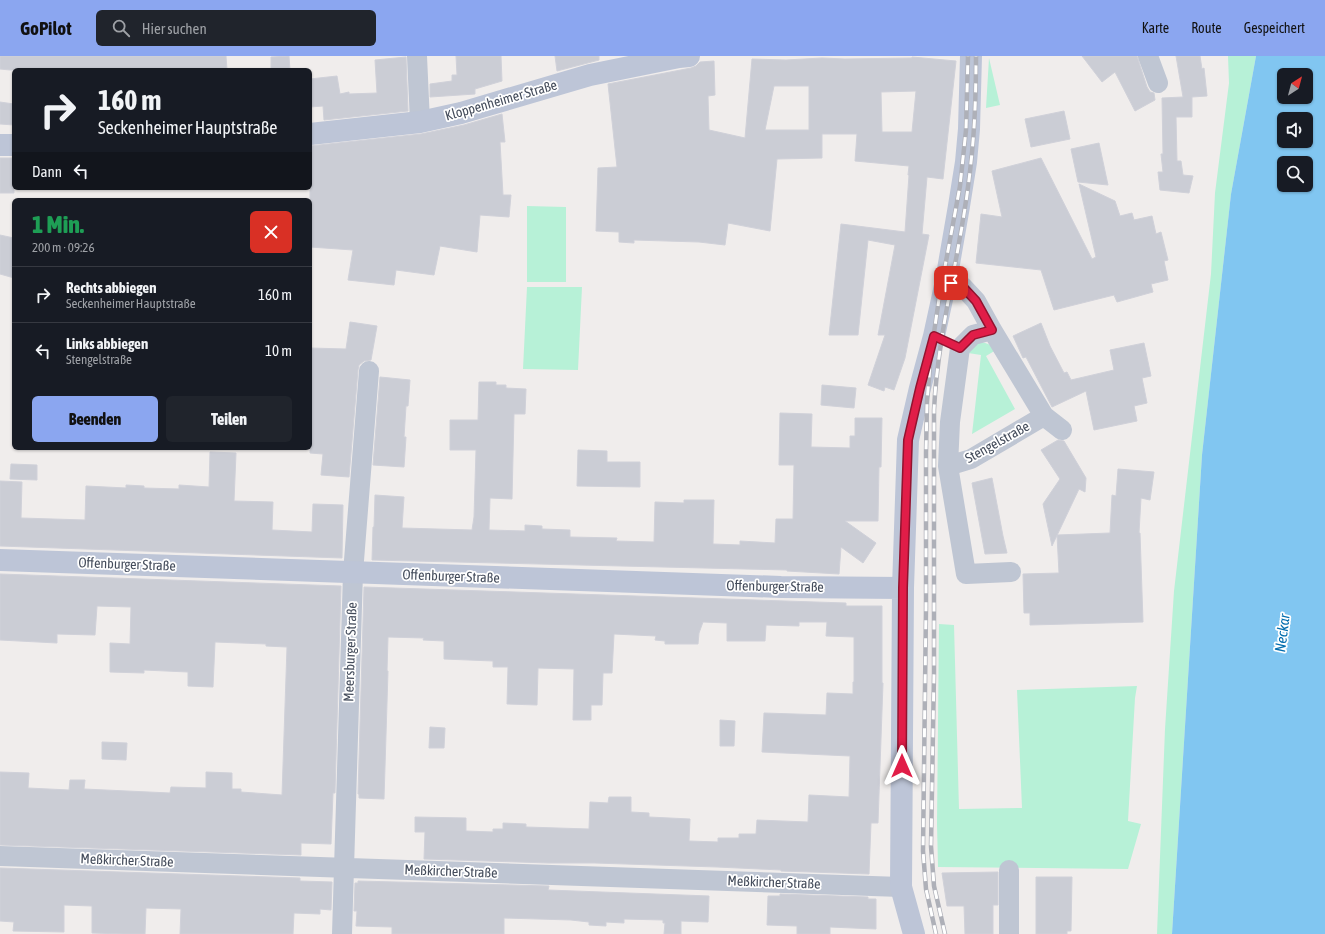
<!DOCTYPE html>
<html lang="de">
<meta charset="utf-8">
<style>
:root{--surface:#171b24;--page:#20242c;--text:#f1f3f6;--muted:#9ea1a6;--line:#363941;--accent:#8ba6f0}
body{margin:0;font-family:"Asap Condensed",sans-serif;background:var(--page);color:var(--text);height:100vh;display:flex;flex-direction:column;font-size:15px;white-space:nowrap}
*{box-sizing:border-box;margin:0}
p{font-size:13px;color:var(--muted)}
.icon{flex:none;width:22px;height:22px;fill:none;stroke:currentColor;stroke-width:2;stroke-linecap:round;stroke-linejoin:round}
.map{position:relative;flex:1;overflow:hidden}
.drawer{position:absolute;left:12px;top:142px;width:300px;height:252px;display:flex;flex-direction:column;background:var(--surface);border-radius:6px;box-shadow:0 1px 3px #0004}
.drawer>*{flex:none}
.top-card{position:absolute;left:12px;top:12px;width:300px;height:122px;border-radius:6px;box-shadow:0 1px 3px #0004;background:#171b24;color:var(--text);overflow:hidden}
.needle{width:26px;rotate:36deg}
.tools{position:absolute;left:1277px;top:12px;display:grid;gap:8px}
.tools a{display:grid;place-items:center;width:36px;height:36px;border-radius:6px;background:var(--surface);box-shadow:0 1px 3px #0004;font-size:20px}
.pin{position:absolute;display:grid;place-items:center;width:34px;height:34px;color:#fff;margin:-17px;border-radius:8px;box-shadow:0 2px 6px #0006}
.me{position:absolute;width:44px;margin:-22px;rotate:0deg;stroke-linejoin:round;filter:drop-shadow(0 0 3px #0008)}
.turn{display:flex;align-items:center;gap:14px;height:84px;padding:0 20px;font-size:18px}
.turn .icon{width:52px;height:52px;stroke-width:2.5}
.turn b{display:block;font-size:28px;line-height:34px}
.then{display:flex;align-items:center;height:38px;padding:0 20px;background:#0003;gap:8px;font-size:15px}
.round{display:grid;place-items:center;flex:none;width:42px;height:42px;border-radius:6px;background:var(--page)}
.overview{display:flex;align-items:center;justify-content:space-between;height:68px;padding:0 20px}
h1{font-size:24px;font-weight:800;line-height:30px;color:#1e9e55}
.primary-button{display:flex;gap:8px;margin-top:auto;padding:8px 20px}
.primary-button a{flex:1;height:46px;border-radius:6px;background:var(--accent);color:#111;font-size:16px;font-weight:800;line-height:46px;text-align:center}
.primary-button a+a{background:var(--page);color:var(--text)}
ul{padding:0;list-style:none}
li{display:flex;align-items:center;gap:12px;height:56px;padding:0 20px;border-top:1px solid var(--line)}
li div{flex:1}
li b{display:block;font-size:15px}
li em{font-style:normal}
header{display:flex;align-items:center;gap:24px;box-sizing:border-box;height:56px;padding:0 20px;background:var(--accent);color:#111}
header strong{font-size:19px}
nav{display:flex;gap:22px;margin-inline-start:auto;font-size:14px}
.search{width:280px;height:36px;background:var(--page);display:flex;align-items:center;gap:10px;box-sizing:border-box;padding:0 14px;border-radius:6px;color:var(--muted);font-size:15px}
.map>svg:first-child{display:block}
.green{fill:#b7f1d7}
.water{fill:#81c6f1;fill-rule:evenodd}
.building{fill:#cbcdd5;stroke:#d0d1d9;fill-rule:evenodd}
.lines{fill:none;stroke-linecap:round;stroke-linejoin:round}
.street{stroke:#bfc6d3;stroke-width:20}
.secondary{stroke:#bdc5d7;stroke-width:22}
.rail-casing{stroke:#aeb0b8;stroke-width:4.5}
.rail{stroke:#fff;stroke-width:3;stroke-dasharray:9;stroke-linecap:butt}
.route-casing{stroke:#92132f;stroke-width:10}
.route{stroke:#e11d48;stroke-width:7}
.labels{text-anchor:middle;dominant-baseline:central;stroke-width:3.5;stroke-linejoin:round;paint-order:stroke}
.street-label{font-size:14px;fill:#444c5b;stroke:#fff}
.water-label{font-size:15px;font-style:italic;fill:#036dae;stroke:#fff}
</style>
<header>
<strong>GoPilot</strong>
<div class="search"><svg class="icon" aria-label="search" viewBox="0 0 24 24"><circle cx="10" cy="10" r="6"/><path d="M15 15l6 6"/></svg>Hier suchen</div>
<nav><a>Karte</a><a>Route</a><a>Gespeichert</a></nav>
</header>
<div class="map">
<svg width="1325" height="878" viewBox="0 0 1325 878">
<rect width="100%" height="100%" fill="#f0edec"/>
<path class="green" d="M1228 0H1256L1231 138 1202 399 1172 878H1157L1165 673 1174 535 1211 218 1215 137 1229 27Z
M989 2 1000 49 986 52Z
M527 150 566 151V226H527Z
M527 231H582L578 314 523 313Z
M979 286C987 287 991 288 996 294L986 300 1015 353 972 378 981 299 968 297Z
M939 568 954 569 959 753 1022 752 1017 634 1137 630 1135 642 1128 765 1141 768 1128 813 938 811 937 768Z"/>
<path class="water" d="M1256 0H1325V878H1172L1202 399 1231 138ZM1284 19H1306V41H1284ZM1284 63H1306V85H1284ZM1284 107H1306V129H1284Z"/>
<path class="building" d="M0 0H226L227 14H10L0 13Z
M289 0 290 14H271V1Z
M456 0H501L502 25 475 33V38L430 41V28L452 25V19H457Z
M555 0H599V4L557 15Z
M1082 0H1137L1147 31 1150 36 1154 37 1155 44 1135 55 1115 16 1102 26Z
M1176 0H1200L1202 13 1204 12 1207 40 1192 41V61H1176L1177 105H1181L1183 119 1193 120 1189 137 1160 134 1158 116H1163L1161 98H1163L1162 42 1183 41Z
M406 1 408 55 324 64 323 50 310 51V23L337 20 340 38 349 36V38L377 37 375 4Z
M912 1 956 5 943 123 927 121 922 178 929 179 905 302 894 334 885 331 884 335 868 329 885 279H878L895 189 868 184 858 279H829L841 168 905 176 909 119H908L909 110 855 105 857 78H822V102L777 103 770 175 728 167 725 189 699 186 634 184V187L619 186V176L596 175 598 112 617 111 608 28 691 12 696 10 700 6 714 5 715 39 708 40 709 74 745 82 752 3 786 4 822 2 845 3 912 2ZM774 30H809V74H765ZM916 35 912 76H882L881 36Z
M0 46 14 48V69L0 68Z
M1064 55 1070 83 1031 91 1025 63Z
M502 58 505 86H500L503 139H511L509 161 480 159 477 196 440 190 434 219 396 214 394 229 348 224 353 194 310 191V90L421 78 464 69Z
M1099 87 1108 129 1078 126 1071 93Z
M0 102H14V137H0Z
M1041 102 1092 203 1096 201 1079 128 1115 145 1120 160 1132 157 1134 164 1152 160 1156 178 1161 176 1168 204 1164 205 1168 224 1151 228 1153 236 1117 246 1114 239 1054 254 1041 214 976 207 981 158 1002 161 992 115Z
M0 179 14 182V222L0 218Z
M350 266 377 270 371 304 364 305 359 309 358 314 349 421 321 419 323 398 310 397V292L346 293Z
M1041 267 1050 290 1064 317 1067 316 1071 324 1114 314 1110 294 1144 287 1151 320 1142 322 1147 347 1134 350 1137 365 1094 374 1086 335 1052 351 1026 301 1023 302 1013 280Z
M380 321 410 324 408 350H406L404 381H406L404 411 373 409Z
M479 326H496V329H506V332L526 333 525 358H514L512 443 490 442 489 474 525 475V469L542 470V473L570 474V481L617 482 616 485 654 486 655 446 684 447V444H714L713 488 740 489V485L775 487 776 463H793L794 409H779L780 357 812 358 811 391 850 392V380H855V362H882L881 411H879L878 465H845L876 487 863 507 841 491 839 518 787 515V514L372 504 373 471H374L375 439 404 441 402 472 472 474 474 461 476 394H450V364H478Z
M822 329 856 332 854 352 821 349Z
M1058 384 1064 385 1086 422 1085 436 1079 433 1052 490 1043 448 1060 423 1041 394Z
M578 394 607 395V406H640V431L577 430Z
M210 396 236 397 234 445 273 446 272 474 312 476 313 448 343 449 342 502 0 490V425L22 426 21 462 85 464 86 430 126 432V429L144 430V432L179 433V429L209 431Z
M11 408 37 409V424L10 423Z
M1118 413 1154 416 1150 444 1141 442 1139 477H1140L1143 566 1030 569V557H1024L1023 518 1059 517 1057 479 1110 477 1112 439 1116 440Z
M992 422 1003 480 1007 497 985 498 972 427Z
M0 518 341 530 335 737H333L331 788 301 787V799L0 789V716L29 717 28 732 69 734 70 724H85L84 733 170 737 171 731 206 732V716L232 717V733H241V736L282 739 287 591 266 590V588L215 586 213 631 188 630V616L144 614V617L110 616V587L130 588 131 551 97 550 95 579 57 578V587L0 584Z
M364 531 846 547V550H882V627H883L878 767H871L869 818 781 815V814L717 811 595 807H549L424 803 425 776H415V761L466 762V775L493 776V773H503V767L526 768V771L589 773 590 746 608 747 609 741H631V756L649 757V761L690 763 689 785 718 786V782H739V778H756L757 764 808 766 809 739 849 741 850 700 762 696 764 657 826 659 827 637 853 638V626H854V581L826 580 827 566H799V570L766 569 765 585H727V567L703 566 699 577 698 588H665V585L655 584 656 580 614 578 612 617H603L602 649H591V664H573L574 613 538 612 537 649 507 648 508 611H493V605L444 603V585L423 584 424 582 388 581 387 615H388L384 743 359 742V738H358Z
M720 664 735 665 734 690H720Z
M430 671 445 672 444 692H429Z
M102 686 127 687 126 704 102 703Z
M0 812 300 822V825L332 826 331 854 320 853V858L294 857 293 878H180L181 853 146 852 145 878H124L92 877V850L64 849V876L13 875 14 866 0 865Z
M998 816V849H993V878H965L964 850H947L942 817Z
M1036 821H1072L1071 875H1067V878H1036Z
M358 825 549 830 548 834 709 840 708 866 681 865V878H664L665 867H663V864L624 863V867L606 866V870L589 869V866L571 864 504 862V878H392V871L356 870 357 855H354L355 827H358Z
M780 838 868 841V843H876V873L830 871V878H797V870L767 869 768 840H780Z"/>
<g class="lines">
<path class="street" d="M417 0 420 66
M1148 0 1158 27
M946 225 963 231 976 245 992 274 1044 360 971 403 948 410
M960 292 950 366 948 410 966 518 1011 516
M960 292 973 279 992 274
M1044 360 1062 374
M0 800 901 831
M342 878 353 517 369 315
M1009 878V814"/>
<path class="secondary" d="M310 78 420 66 461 57 590 19 679 1 689 0
M0 89H14
M0 504 781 531 903 532
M914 878 901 831 903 532 908 384 920 332 934 280 946 225 959 150 966 106 969 73 971 0"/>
<g class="rail-casing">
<path id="rail" d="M936 878 926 833 923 795 926 552V397L927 346 931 297 939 243 960 130 966 74 968 0
M945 878 934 830 931 790 934 618V354C938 270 963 189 971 106 975 71 976 35 976 0"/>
</g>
<use href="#rail" class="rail"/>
</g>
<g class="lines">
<g class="route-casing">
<path id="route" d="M902 710 903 532 908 384 920 332 934 280 960 292 973 279 992 274 976 245 963 231 951 227"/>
</g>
<use href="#route" class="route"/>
</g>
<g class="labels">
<g class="street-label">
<text transform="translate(501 44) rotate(-16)">Kloppenheimer Straße</text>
<text transform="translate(997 386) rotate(-29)">Stengelstraße</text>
<text transform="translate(127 508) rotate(2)">Offenburger Straße</text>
<text transform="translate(451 520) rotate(2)">Offenburger Straße</text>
<text transform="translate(775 530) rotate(1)">Offenburger Straße</text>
<text transform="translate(350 596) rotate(-88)">Meersburger Straße</text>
<text transform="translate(127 804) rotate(2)">Meßkircher Straße</text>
<text transform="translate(451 815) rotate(2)">Meßkircher Straße</text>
<text transform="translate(774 826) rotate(2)">Meßkircher Straße</text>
</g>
<g class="water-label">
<text transform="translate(1282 577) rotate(-83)">Neckar</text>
</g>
</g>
</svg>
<div class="tools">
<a><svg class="needle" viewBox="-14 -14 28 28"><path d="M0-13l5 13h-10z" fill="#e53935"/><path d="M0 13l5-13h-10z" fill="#9ea1a6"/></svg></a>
<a><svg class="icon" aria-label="sound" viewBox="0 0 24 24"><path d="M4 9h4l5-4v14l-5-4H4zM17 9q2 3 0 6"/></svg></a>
<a><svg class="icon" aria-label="search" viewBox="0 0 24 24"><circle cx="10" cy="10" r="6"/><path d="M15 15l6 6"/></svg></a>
</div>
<div class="pin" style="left:951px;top:227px;background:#d93025"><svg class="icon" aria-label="arrive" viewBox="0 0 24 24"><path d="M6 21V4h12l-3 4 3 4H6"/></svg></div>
<svg class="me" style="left:902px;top:710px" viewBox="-20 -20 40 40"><path d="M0-17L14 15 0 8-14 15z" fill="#e11d48" stroke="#fff" stroke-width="4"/></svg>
<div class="top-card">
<div class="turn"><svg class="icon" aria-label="right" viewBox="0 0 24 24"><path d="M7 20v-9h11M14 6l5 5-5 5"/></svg><div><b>160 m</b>Seckenheimer Hauptstraße</div></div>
<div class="then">Dann<svg class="icon" aria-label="left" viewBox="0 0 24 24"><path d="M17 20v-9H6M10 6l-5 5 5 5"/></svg></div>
</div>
<section class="drawer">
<div class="overview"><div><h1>1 Min.</h1><p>200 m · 09:26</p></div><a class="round" style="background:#d93025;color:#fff"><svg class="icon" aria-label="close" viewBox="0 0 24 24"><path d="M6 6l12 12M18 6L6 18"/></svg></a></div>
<ul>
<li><svg class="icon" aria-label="right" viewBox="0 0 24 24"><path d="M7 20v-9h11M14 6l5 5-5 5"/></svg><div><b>Rechts abbiegen</b><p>Seckenheimer Hauptstraße</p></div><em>160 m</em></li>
<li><svg class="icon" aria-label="left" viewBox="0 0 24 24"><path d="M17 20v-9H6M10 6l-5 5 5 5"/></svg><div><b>Links abbiegen</b><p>Stengelstraße</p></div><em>10 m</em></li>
</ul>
<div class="primary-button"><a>Beenden</a><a>Teilen</a></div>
</section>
</div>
